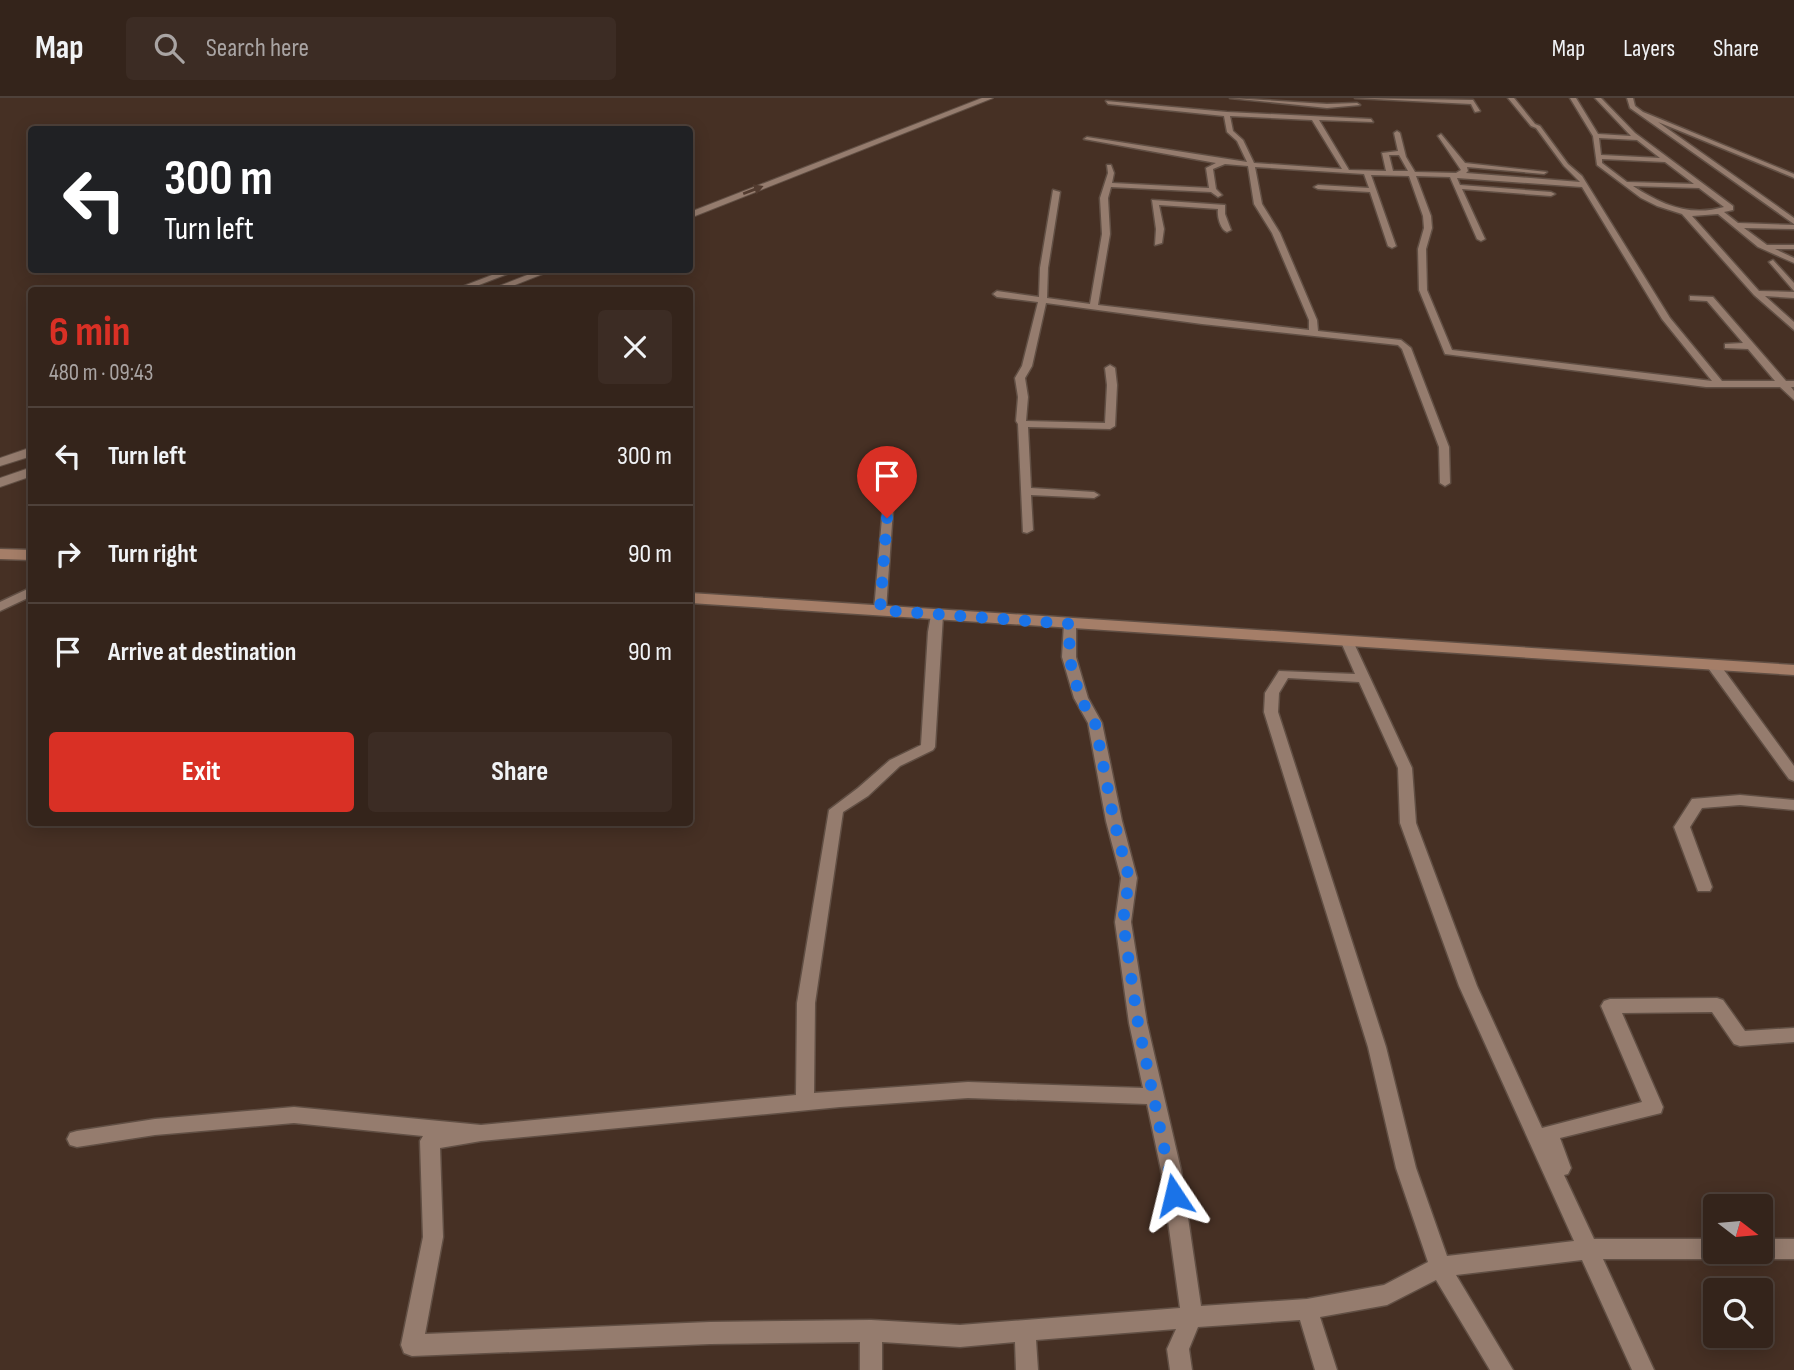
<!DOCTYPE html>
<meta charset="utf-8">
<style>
:root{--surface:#34241b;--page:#3c2c24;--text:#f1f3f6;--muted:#a9a4a3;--line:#4e413a;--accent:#d93025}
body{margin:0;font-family:"Sofia Sans Condensed",sans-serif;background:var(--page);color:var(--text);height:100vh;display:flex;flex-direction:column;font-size:26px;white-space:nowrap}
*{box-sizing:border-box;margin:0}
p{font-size:23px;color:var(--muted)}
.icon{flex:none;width:38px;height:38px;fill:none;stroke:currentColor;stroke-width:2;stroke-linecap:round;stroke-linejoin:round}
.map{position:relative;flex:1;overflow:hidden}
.panel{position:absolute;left:28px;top:189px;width:665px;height:539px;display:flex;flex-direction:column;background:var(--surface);border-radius:7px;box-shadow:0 4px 18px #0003,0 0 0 2px var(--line)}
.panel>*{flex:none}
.banner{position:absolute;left:28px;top:28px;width:665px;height:147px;border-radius:7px;box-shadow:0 4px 18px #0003,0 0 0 2px var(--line);background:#202124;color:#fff;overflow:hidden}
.needle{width:46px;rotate:106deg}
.controls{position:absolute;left:1703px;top:1096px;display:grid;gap:14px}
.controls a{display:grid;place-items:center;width:70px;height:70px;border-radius:7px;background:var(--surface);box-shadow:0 4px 18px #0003,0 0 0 2px var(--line);font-size:35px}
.pin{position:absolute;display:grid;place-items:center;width:60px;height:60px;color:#fff;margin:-72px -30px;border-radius:50% 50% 50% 0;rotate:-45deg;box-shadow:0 0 7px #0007}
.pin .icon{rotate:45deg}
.me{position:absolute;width:77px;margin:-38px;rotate:350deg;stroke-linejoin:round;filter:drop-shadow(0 0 5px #0008)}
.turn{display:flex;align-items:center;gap:24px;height:147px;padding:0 21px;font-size:32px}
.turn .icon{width:91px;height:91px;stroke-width:2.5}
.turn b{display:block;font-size:49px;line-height:60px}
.round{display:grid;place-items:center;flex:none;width:74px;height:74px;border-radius:7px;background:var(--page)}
.overview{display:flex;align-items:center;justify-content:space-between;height:119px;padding:0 21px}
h1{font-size:42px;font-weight:700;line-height:52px;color:var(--accent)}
.cta{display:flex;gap:14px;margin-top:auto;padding:14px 21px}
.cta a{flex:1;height:80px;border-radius:7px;background:var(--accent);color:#fff;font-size:28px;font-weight:700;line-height:80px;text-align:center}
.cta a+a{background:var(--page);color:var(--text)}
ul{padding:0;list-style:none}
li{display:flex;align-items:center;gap:21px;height:98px;padding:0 21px;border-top:2px solid var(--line)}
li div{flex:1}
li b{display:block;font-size:26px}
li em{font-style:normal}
header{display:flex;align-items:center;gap:42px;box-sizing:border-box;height:98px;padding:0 35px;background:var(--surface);border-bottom:2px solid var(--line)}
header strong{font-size:33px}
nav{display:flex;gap:38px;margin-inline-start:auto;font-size:24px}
.search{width:490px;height:63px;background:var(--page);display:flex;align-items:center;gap:18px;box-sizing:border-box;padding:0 24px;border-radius:7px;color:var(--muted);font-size:26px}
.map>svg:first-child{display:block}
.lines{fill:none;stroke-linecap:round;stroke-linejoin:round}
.minor-casing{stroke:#614f44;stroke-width:3}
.tertiary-casing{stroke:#614f44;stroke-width:2}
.secondary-casing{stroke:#614f44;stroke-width:3}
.minor{fill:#957c6e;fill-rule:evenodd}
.tertiary{fill:#957c6e;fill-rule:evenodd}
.secondary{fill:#a57e68;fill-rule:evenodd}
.oneway{fill:#523b2f}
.route{stroke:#1a73e8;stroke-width:12;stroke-dasharray:0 21.6}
</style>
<header>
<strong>Map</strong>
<div class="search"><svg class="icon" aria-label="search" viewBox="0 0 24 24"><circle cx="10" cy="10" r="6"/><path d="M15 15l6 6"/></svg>Search here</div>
<nav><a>Map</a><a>Layers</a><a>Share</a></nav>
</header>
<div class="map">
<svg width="1794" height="1272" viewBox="0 0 1794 1272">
<rect width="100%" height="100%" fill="#463024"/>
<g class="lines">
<g class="minor-casing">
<path id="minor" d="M1230 0 1327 6 1357 5 1360 7 1327 10Z
M1355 0 1473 2 1480 13 1475 14 1471 6Z
M1508 0H1514L1535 26 1540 28 1568 66 1582 78 1670 220 1722 283H1775L1748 251 1725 250V246L1743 245 1707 203 1690 202V198L1713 199 1786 283H1794V289H1791L1794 293V302L1780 289H1706L1445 256 1419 192 1418 151 1424 130 1423 118 1409 78 1371 77 1396 148 1392 150 1388 148 1370 94 1318 91 1314 89 1318 87 1369 90 1364 76 1255 69 1262 106 1280 135 1317 222 1318 233 1401 242 1411 250 1449 349 1450 385 1445 388 1440 385 1439 349 1402 251 1398 247 1202 226 1046 205 1032 268 1025 280 1028 299 1026 323 1105 325 1107 287 1105 270 1110 267 1115 270 1117 287 1115 328 1110 331 1028 329 1031 390 1094 394 1099 397 1094 400 1031 397 1033 432 1027 435 1023 434 1018 326 1016 323 1018 299 1015 280 1022 268 1038 204 997 199 993 196 997 193 1039 199 1040 170 1053 92 1060 94 1048 170 1047 200 1090 206 1102 136 1100 100 1108 75 1107 67H1111L1114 75 1112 85 1209 90 1206 70 1216 65 1084 41 1087 39 1247 64 1237 43 1227 34 1224 18 1108 6 1106 3 1227 14 1371 21 1373 24 1319 22 1349 72 1386 73 1382 55 1398 53 1394 35 1397 33 1400 35 1406 59 1415 74 1456 75 1461 72 1438 38 1441 36 1465 65 1547 74 1544 76 1467 69 1468 73 1466 75 1580 84 1564 68 1536 30 1531 28ZM1230 18 1312 22 1342 71 1254 65 1243 42 1233 33ZM1389 57H1399L1408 73H1393ZM1225 66 1248 68 1254 106 1272 135 1309 222V232L1098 207 1110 136 1108 100 1111 89 1211 94 1218 99 1222 97 1216 91 1213 71ZM1416 78 1450 79 1477 141 1481 143 1485 141 1462 91 1551 98 1555 96 1551 94 1460 87 1457 80 1582 89 1662 221 1712 283 1452 252 1427 192 1426 151 1432 130 1431 118Z
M1570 0H1576L1598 36 1631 38 1595 0H1601L1635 35 1733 108V112L1724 114 1738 125 1794 127V131L1744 130 1767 147H1794V151H1775L1794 160V165L1758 149 1718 116 1692 118 1759 193 1794 194V200L1765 198 1794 224V232L1754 197 1682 116 1657 108 1641 100 1597 67 1593 38ZM1599 40 1637 42 1660 60 1601 57ZM1602 61 1665 64 1694 86 1627 84 1602 65ZM1633 88 1699 90 1724 109C1690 119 1662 107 1633 88Z
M1627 0H1633L1635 8 1643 14 1794 76V80L1792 79 1658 24 1794 120V126L1630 10Z
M1152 102 1225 107V116L1231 132 1227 134C1220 131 1217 118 1218 111L1159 107 1164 131 1162 145 1155 147 1156 131Z
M1773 162 1794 185V193L1769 164Z
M889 394 894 397 886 512 880 516 874 512 884 397Z
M32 489V498L0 513V504Z
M937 513 943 517 935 649 933 652 900 668 868 698 843 714 815 905 814 995 968 984 1143 990 1129 925 1115 824 1121 780 1106 723 1088 625 1074 600 1062 559 1064 525 1066 522H1074L1076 525V559L1088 600 1102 625 1122 723 1137 780 1131 824 1147 925 1181 1072 1201 1208 1307 1201 1384 1187 1428 1164 1396 1070 1368 949 1264 614 1265 595 1279 573 1355 576 1341 544 1347 540 1352 541 1412 670 1416 725 1477 888 1542 1030 1642 1004 1601 908 1604 903 1610 901 1717 900 1723 902 1745 933 1794 930V944L1740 948 1734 946 1712 914 1622 915 1663 1009 1661 1015 1560 1040 1571 1070 1568 1076 1564 1077 1594 1141H1715V1153H1724L1722 1158 1715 1161H1603L1654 1272H1632L1582 1162 1456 1177 1513 1272H1490L1436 1182 1387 1207 1320 1219 1337 1272H1315L1300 1222 1198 1229 1189 1251 1192 1272H1170L1167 1251 1176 1231 1036 1242 1038 1272H1016L1015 1244 960 1249 882 1244V1272H860V1244L710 1246 412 1258 404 1255 401 1247 423 1139 420 1043 423 1038 294 1025 155 1037 77 1049 70 1047 67 1041 70 1035 77 1033 155 1021 294 1009 481 1027 796 997 797 905 829 712 858 690 890 662 921 647 928 534 931 517ZM1288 580 1359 584 1398 670 1400 725 1459 888 1574 1143 1447 1158 1416 1070 1386 949 1278 614 1279 595ZM968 1000 1147 1006 1161 1072 1180 1210 960 1227 871 1222 710 1224 425 1236 443 1139 440 1050 481 1043 840 1009Z
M1713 563 1718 564 1794 668V683L1789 681 1706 567Z
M1740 697 1794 702V712L1740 707 1702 710 1690 729 1712 789 1710 793H1698L1674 729 1692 701Z
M1760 1141H1794V1161H1760L1753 1158 1751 1153H1760Z"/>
</g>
<g class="tertiary-casing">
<path id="tertiary" d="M982 0H993L690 120V114Z
M505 172H518L466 192H453Z
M540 172H553L502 192H489Z
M32 349V358L0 368V360Z
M32 369V378L0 389V380Z"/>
</g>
<g class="secondary-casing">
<path id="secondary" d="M0 451 32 452V462L0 461Z
M690 495 1794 567V577L690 505Z"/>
</g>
<use href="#minor" class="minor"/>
<use href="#tertiary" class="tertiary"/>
<use href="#secondary" class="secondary"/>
</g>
<defs><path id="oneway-solid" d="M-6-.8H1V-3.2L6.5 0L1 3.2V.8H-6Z" transform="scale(1.75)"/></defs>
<use class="oneway" href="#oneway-solid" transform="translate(753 92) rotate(-21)"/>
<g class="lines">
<path class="route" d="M887 420 880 512 1070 526 1069 559 1080 600 1095 625 1114 723 1129 780 1123 824 1138 925 1174 1097"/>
</g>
</svg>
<div class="controls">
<a><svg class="needle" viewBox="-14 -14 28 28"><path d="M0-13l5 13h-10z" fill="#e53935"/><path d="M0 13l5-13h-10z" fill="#a9a4a3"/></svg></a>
<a><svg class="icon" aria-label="search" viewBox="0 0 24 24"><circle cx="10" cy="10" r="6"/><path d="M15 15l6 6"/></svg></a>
</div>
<div class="pin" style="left:887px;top:420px;background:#d93025"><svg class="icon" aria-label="arrive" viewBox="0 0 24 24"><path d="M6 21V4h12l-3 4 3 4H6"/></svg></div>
<svg class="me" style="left:1174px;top:1097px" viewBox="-20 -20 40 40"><path d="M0-17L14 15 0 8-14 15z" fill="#1a73e8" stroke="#fff" stroke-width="4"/></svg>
<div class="banner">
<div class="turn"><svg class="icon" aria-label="left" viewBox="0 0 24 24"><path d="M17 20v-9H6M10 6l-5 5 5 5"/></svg><div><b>300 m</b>Turn left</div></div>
</div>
<section class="panel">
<div class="overview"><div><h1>6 min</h1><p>480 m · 09:43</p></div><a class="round"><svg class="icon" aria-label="close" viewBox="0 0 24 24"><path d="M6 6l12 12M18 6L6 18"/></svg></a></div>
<ul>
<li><svg class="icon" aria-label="left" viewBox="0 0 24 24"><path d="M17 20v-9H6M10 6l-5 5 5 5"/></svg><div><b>Turn left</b></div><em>300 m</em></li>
<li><svg class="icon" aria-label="right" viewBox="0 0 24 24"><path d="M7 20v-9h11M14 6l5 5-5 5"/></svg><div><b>Turn right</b></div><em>90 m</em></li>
<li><svg class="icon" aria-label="arrive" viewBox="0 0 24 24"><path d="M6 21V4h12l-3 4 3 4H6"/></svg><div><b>Arrive at destination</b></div><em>90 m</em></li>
</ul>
<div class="cta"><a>Exit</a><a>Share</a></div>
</section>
</div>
